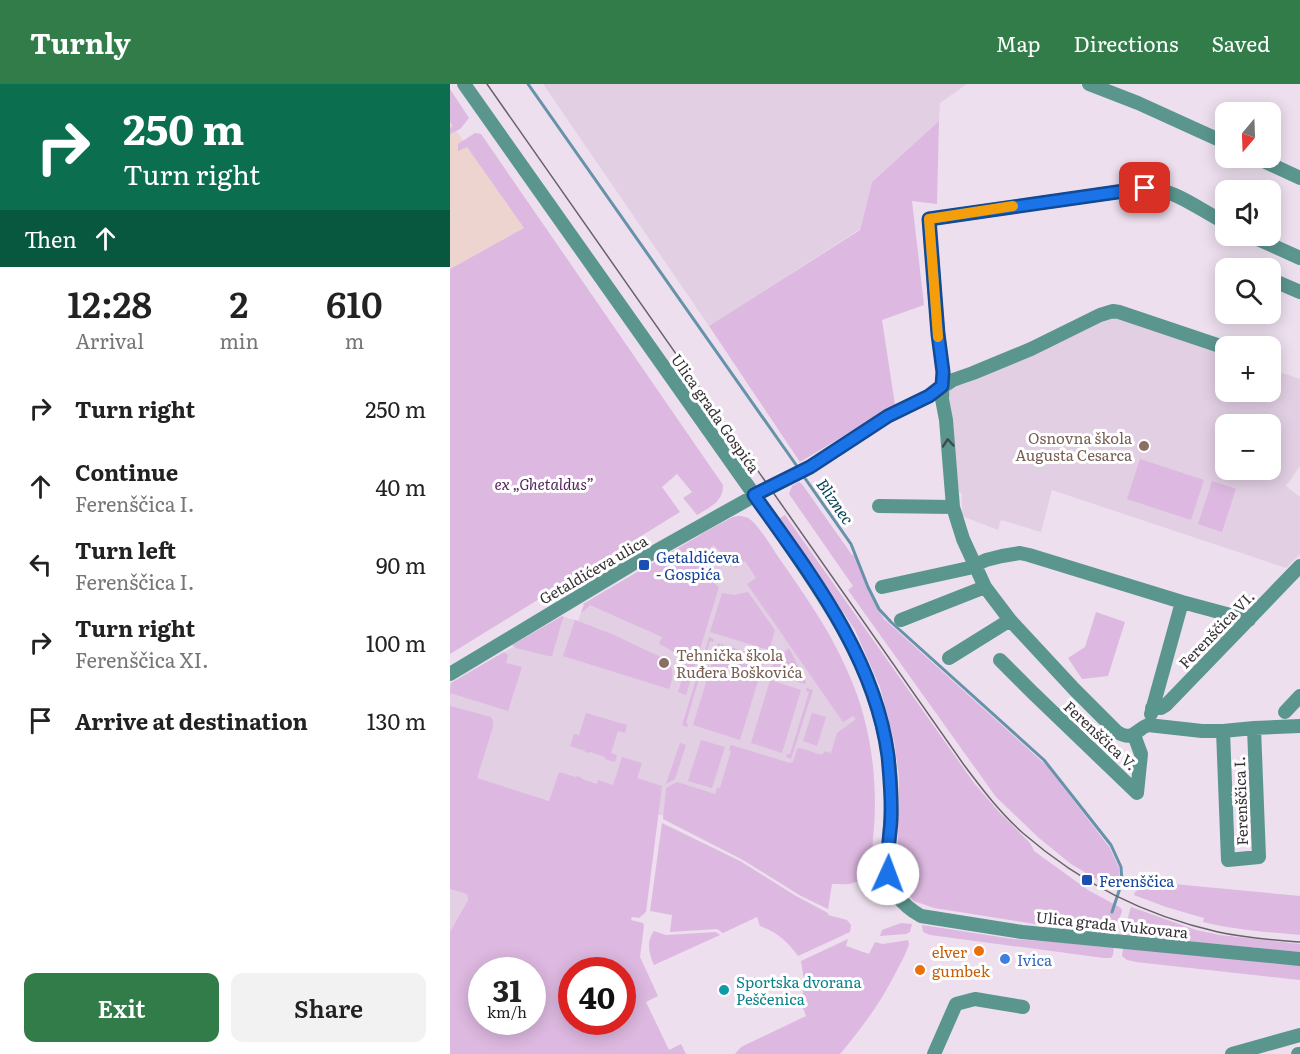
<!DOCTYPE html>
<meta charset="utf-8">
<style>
:root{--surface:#fff;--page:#f2f2f2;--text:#222;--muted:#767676;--accent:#317c49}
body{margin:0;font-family:Literata,serif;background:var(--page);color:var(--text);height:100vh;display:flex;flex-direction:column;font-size:22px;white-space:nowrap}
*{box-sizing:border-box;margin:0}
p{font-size:20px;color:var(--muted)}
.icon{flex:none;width:33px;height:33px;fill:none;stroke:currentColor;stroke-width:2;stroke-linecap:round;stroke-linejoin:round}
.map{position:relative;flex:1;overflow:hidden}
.details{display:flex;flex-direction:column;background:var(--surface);width:450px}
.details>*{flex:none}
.hud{background:#0b6e4f;color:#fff;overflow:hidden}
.needle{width:39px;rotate:199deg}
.buttons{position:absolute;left:765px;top:18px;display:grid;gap:12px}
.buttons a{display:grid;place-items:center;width:66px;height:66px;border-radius:12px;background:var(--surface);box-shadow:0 3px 15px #0003;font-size:30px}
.speed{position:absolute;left:18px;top:873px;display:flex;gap:12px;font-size:30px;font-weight:700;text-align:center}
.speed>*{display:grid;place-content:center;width:78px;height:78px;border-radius:50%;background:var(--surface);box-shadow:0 3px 15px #0003;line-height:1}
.speed small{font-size:15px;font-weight:400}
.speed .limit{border:9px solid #d22;background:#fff;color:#111}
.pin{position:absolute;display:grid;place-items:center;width:51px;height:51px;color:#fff;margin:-26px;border-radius:12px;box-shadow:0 3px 9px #0006}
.me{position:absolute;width:66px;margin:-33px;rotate:2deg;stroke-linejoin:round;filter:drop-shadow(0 0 4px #0008)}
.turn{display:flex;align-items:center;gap:21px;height:126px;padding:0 24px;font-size:27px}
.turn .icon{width:78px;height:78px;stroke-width:2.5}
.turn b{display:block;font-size:42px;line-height:51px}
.then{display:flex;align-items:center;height:57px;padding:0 24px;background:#0003;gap:12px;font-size:22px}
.eta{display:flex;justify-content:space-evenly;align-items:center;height:102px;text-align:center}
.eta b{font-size:36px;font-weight:600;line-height:42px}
.primary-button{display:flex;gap:12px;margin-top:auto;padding:12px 24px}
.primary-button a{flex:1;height:69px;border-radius:12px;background:var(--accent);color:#fff;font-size:24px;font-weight:600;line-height:69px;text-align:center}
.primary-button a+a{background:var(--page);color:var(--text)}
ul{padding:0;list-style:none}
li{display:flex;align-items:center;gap:18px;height:78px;padding:0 24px}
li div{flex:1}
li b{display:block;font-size:22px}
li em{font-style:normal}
header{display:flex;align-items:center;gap:36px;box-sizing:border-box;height:84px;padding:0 30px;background:var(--accent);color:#fff}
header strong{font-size:28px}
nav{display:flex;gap:33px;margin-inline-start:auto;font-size:21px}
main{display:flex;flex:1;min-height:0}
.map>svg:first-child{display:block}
.commercial{fill:#eed4cf}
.built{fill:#e2cfe4;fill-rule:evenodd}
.green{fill:#ddb8e0;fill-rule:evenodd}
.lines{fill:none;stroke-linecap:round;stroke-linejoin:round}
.stream{stroke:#6692aa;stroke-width:3}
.minor{stroke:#5b968e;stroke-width:14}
.tram{stroke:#69626a;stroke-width:1.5}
.oneway{stroke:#3f4a4c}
.route-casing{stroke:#114b97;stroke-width:15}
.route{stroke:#1a73e8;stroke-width:10}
.slow{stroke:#f59e0b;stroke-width:10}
.education-dot{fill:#8d6e63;stroke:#fff;stroke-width:2}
.transit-dot{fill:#1a4fb4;stroke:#fff;stroke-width:2}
.food-dot{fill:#e8710a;stroke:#fff;stroke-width:2}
.shop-dot{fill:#3f7fe0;stroke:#fff;stroke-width:2}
.culture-dot{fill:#0f9aa8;stroke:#fff;stroke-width:2}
.labels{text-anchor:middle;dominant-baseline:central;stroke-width:6;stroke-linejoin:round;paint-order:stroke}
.street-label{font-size:15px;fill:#363136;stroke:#fff}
.education-label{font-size:15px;fill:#785e54;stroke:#fff;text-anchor:end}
.park-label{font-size:15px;font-style:italic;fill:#58255e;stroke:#fff}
.transit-label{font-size:15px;fill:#164399;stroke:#fff;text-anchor:start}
.food-label{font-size:15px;fill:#c56008;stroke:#fff;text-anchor:end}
.shop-label{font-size:15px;fill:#366cbe;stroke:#fff;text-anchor:start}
.culture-label{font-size:15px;fill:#0d838f;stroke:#fff;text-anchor:start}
.water-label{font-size:16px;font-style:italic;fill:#054055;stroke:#fff}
</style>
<header>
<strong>Turnly</strong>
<nav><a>Map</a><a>Directions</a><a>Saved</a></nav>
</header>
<main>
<section class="details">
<div class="hud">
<div class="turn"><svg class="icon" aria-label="right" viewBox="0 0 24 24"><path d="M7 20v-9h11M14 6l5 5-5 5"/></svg><div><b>250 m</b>Turn right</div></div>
<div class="then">Then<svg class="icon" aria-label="ahead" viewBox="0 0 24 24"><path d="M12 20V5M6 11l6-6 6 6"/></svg></div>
</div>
<div class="eta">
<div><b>12:28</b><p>Arrival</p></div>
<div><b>2</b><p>min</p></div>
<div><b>610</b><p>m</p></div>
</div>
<ul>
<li><svg class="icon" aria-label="right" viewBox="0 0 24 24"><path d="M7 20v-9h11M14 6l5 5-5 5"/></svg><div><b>Turn right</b></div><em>250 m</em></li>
<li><svg class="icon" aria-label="ahead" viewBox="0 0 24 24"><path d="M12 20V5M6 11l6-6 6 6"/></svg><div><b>Continue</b><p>Ferenščica I.</p></div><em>40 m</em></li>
<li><svg class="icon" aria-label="left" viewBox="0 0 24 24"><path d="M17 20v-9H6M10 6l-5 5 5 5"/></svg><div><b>Turn left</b><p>Ferenščica I.</p></div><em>90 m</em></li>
<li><svg class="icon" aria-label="right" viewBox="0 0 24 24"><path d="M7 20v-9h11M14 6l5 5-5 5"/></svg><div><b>Turn right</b><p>Ferenščica XI.</p></div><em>100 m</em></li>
<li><svg class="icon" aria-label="arrive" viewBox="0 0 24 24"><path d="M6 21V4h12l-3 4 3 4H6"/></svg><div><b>Arrive at destination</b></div><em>130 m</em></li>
</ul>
<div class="primary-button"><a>Exit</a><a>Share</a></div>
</section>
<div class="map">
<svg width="850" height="970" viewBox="0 0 850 970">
<rect width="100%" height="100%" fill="#eddfee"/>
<path class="commercial" d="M0 38 74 144 0 185Z"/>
<path class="built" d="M93 0H517L490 19 489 37 422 98 410 145 259 242Z
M662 233 775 271 776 308H820L821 285 850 295V382L836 402 850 413V470L836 484 602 406 591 448 551 436 548 446 512 432V410L509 407 499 311 501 303 595 265ZM776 340H820V386H776Z
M285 433 353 513 421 671 234 734 0 704V600L114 533 128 537 134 521Z
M0 805 17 810 18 816 0 848Z"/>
<path class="green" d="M0 5 19 34 10 45 0 50V44L3 42 0 38Z
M489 37 487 120 462 117 474 221 432 236 445 321 350 378 259 242 410 146 422 98Z
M25 49 31 50 273 401C274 417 259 424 247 431L233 414 242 408 227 390 212 403 230 428 0 570V185L74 144 17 63 8 67V60Z
M690 375 754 396 741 436 677 415Z
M762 397 786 405 772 448 748 440Z
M349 398 352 400 402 471 405 470 419 509 434 535 597 682 660 764 669 784 670 796 668 802 654 796 653 799 621 780 589 754 546 713 398 506 403 502 339 410 342 402Z
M335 431 524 699 549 728 580 759 584 767 638 806 671 824 672 828 662 852 484 824 464 817 451 801 446 788 448 753 449 693 444 657 430 603 405 546 330 434Z
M288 432C293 432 298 433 301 436 311 445 323 465 331 477 355 511 380 547 397 586 421 638 429 698 423 755 422 768 422 784 412 794 403 802 393 800 382 800L378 825 351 812 293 776 213 735 216 704 227 698 265 710 267 704H270L281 667 279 666 281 661 340 679 343 678 347 665 350 664 372 671 375 667 381 669 387 649 406 635 403 632 393 638 297 500 306 494 295 477 286 484 278 474 263 461C250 473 254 493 269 503L236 611 228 608C236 584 234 571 209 560L212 553 140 521 134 527 131 528 134 521 133 520 262 444 283 433Z
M298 508 325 546 319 566 260 548 272 509 284 511Z
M646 528 675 538 658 592 632 595 618 574 635 563Z
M112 532 114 533 112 537 102 572H98L66 564 62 561Z
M125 536 162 550 217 576C225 586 223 594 219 605L113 572Z
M259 553 264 555 263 558 260 557 236 639 238 640 237 643 232 641Z
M268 559 315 574 290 656 243 641Z
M339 564 356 598 355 600 319 589 325 577Z
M54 568 58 571 56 579 72 583 58 627 0 609 1 599Z
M320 596 351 606 332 669 301 659Z
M357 604 363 606 341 675 336 673 337 670H340L359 608 356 607Z
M0 622 41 633 43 637V643L27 694 99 717 109 688 126 693 127 692 132 694V695L147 700 148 696 163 701 172 673 192 679 187 694 212 702 196 828 189 834 182 833 181 836 193 839 194 842 190 873 208 912 196 918 219 966 231 960 236 970H0V848L18 816 17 810 0 805ZM32 886H82V938H32ZM122 886H172V938H122Z
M136 629 177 641 175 649 168 647 161 669 167 671 165 678 155 675V673L140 668 139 669 135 668V667L120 662 124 650 129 651Z
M362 629 376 633 367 662 353 657Z
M251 656 275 663 262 704 238 697Z
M230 659 236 661 225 695 216 700Z
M212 739 290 777 346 812 378 829V831L397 836 401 841 400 848 348 872C337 857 327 848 310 842L307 833 273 849 267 845 220 848 222 831 200 827Z
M702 798 850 812V851C818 848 785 846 753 838L754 834 716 823 684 811 685 808Z
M681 823 746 846 770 851 850 860V868L673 851Z
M451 839 462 840 460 848 456 850 430 852 432 846Z
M472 841 563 855 664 862 663 871 661 874H654L480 851 473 848Z
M204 847 216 851 266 848 270 851 204 881C199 870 196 857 204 847Z
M398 855 396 862 419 870 425 858 433 860 458 856 459 861C455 872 449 882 444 892 429 921 411 945 390 970H285L291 963 356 932 351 919 353 909 354 896 351 877Z
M673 863 850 881V896L686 878 677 876 672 872Z"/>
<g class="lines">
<path class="stream" d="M78 0 349 385
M352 390 401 460 418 503 429 525 441 538 594 676 661 761 671 783 672 798 662 828"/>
<path class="minor" d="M14 0 322 436C379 520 435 594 441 700 442 728 439 755 437 782 440 806 450 820 471 832L572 848 850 875
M639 0 688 19 776 59
M807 74 850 94
M776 139C749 126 726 105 695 104L479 135 488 250 493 288 492 315 496 336 503 423 513 455 535 503 560 536 624 605 667 648C684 658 685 646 698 641L752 647H773L804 644 850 642
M801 152 850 174
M820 195 850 208
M429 422 503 423
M432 503 519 484 536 476 552 472 570 469 579 471 732 518 799 536
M451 536 535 503
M499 574 560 536
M550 576 582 608 687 709 691 670 684 651
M0 590 181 481 304 412 360 383 438 332 479 312 503 296 523 289 581 265 650 231 663 227 669 228 776 264
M702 624H711L716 621 850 482
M835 628 850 612
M701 630 732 518
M773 647 778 776 809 773 804 644
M484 970 506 920 525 915 573 923
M782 970 850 951
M848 970H850"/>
<path class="tram" d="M37 0 514 681C532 705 551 730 574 750 632 800 694 831 768 848 795 854 823 856 850 858"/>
</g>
<defs><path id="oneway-chevron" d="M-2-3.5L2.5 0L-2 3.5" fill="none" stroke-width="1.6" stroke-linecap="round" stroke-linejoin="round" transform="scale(1.5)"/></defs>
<use class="oneway" href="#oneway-chevron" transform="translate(498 359) rotate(-95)"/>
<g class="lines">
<g class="route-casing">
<path id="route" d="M438 790C436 772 440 754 441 736 442 715 440 693 438 672 425 573 361 491 304 411L360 383 438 332 479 312 492 302 493 288 488 250 479 135 695 104"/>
</g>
<use href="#route" class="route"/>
<path class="slow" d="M488 253 479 135 563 122"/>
</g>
<g class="education-dot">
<circle cx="694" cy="362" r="6"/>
<circle cx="214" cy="579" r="6"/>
</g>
<g class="transit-dot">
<rect x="188" y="475" width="12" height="12" rx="3"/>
<rect x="631" y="790" width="12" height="12" rx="3"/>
</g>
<g class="food-dot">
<circle cx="529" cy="867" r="6"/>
<circle cx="470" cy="886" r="6"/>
</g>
<circle class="shop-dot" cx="555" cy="875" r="6"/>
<circle class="culture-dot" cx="274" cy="906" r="6"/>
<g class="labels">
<g class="street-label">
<text transform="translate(266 329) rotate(55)">Ulica grada Gospića</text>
<text transform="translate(143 485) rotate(-30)">Getaldićeva ulica</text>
<text transform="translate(766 545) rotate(-46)">Ferenščica VI.</text>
<text transform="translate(651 651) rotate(43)">Ferenščica V.</text>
<text transform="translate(790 717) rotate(-92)">Ferenščica I.</text>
<text transform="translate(662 840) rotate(6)">Ulica grada Vukovara</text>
</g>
<g class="education-label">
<text x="682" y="353">Osnovna škola<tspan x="682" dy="17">Augusta Cesarca</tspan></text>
<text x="226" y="570" text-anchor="start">Tehnička škola<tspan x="226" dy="17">Ruđera Boškovića</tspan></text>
</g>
<g class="park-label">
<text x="94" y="399">ex „Ghetaldus”</text>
</g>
<g class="transit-label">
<text x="206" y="472">Getaldićeva<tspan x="206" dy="17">- Gospića</tspan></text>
<text x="649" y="796">Ferenščica</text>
</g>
<g class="food-label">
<text x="517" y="867">elver</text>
<text x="482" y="886" text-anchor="start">gumbek</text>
</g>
<g class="shop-label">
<text x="567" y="875">Ivica</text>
</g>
<g class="culture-label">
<text x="286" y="897">Sportska dvorana<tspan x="286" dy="17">Peščenica</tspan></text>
</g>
<g class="water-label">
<text transform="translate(386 417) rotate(55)">Bliznec</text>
</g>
</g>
</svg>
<div class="buttons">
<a><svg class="needle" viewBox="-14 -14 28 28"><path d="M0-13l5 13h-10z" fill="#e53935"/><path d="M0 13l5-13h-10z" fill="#767676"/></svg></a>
<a><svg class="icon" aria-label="sound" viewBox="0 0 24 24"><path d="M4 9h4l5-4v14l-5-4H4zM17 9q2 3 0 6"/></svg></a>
<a><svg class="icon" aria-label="search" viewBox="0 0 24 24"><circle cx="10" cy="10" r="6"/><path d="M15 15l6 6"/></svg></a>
<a>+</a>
<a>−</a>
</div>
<div class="speed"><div>31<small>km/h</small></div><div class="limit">40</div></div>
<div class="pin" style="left:695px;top:104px;background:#d93025"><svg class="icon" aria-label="arrive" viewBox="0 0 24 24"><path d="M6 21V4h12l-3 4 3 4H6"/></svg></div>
<svg class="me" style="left:438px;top:790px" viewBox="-20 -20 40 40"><circle r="19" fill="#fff"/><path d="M0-13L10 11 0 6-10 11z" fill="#1a73e8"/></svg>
</div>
</main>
